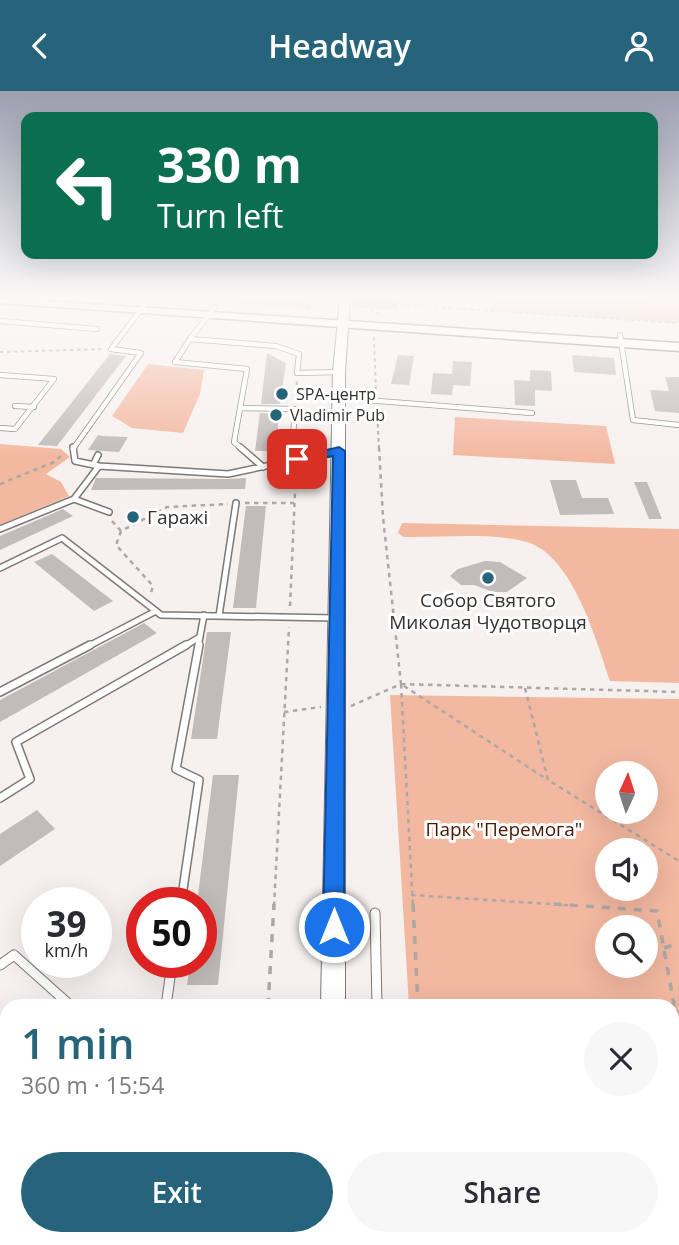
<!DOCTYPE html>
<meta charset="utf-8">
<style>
:root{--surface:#fff;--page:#f7f7f7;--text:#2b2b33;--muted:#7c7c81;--accent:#25647a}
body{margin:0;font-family:"Open Sans",sans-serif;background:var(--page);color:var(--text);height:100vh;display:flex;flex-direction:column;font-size:26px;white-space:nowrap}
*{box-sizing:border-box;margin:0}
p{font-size:23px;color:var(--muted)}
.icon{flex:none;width:38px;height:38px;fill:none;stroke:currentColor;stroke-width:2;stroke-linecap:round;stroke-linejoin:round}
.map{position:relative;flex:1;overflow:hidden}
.details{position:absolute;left:0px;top:908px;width:679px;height:247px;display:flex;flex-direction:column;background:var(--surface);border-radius:21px 21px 0 0;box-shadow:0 7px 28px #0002}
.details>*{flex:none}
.guide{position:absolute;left:21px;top:21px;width:637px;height:147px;border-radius:14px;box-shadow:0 7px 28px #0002;background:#0b6e4f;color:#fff;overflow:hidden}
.needle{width:46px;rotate:3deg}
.fabs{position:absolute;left:595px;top:670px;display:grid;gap:14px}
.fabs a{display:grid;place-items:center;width:63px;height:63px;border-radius:50%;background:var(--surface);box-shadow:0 7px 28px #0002;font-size:35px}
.speed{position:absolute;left:21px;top:796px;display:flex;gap:14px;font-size:35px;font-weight:700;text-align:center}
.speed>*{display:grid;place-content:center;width:91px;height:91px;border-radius:50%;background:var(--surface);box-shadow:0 7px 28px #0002;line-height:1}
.speed small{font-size:18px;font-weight:400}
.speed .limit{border:10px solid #d22;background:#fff;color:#111}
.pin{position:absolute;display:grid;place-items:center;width:60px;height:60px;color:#fff;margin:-30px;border-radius:14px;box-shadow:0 4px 10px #0006}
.me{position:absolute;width:77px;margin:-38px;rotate:0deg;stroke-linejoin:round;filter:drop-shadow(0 0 5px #0008)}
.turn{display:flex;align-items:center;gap:24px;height:147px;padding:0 21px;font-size:32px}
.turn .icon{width:91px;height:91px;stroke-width:2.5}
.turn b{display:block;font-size:49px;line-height:60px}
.round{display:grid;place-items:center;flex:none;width:74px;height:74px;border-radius:37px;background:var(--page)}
.headline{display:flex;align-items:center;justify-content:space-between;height:119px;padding:0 21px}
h1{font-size:42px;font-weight:600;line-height:52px;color:var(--accent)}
.button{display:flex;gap:14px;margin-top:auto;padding:14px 21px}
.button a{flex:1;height:80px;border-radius:42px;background:var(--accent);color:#fff;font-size:28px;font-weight:600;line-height:80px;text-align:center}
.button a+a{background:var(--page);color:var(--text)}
header{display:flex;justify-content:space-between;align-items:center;height:91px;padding:0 21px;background:var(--accent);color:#fff;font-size:32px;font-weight:600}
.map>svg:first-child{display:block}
.green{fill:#f3b8a0;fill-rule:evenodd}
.building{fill:#c0bcba}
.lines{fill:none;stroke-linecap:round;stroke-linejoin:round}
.lane-far3-casing{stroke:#7d7978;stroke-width:6}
.lane-far2-casing{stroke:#7d7978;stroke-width:8}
.lane-far1-casing{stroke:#7d7978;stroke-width:10}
.lane-casing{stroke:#7d7978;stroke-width:11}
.secondary-casing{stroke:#7d7978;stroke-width:2}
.primary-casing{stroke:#7d7978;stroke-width:3}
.path-far2{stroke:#aba8a6;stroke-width:2;stroke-dasharray:3.5 3.5;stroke-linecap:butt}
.path-far1{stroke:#aba8a6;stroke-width:2.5;stroke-dasharray:4.5 4.5;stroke-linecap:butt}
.path{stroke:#aba8a6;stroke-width:3.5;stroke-dasharray:8 8;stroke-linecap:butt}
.lane-far3{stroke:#fff;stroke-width:4.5}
.lane-far2{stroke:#fff;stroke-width:5}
.lane-far1{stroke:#fff;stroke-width:7}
.lane{stroke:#fff;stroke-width:9}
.secondary{fill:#fff;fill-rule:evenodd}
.primary{fill:#fff;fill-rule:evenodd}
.route{fill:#1a73e8;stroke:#114b97;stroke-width:2}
.poi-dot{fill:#25647a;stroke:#fff;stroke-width:2.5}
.labels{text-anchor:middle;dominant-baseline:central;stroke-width:6;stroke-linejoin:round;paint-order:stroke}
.far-poi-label{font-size:16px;fill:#333130;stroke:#fff;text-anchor:start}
.poi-label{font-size:19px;fill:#333130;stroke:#fff;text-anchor:start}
.park-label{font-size:19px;fill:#4a1801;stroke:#fff}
</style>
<header><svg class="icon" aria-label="back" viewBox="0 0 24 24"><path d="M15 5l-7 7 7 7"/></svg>Headway<svg class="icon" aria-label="person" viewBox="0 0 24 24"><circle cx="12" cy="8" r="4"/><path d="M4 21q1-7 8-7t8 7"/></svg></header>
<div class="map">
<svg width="679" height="1154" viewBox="0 0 679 1154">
<rect width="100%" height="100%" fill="#f6f1ef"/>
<path class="green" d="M187 207H310L309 217H303L241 213 236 208Z
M491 207H598L679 212V232L490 220Z
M148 273 204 279 200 303 183 342 132 337 112 325Z
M455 326 606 335 615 373 453 364Z
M0 353 61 358 70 366 46 383 61 391 69 405 0 434Z
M402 432 679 438V592L610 590C596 549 573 465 527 451 493 441 440 447 404 446L398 442Z
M390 604 679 608V1154H423V1148H672V915H409ZM607 682H646V721H607ZM607 760H646V798H607ZM607 836H646V875H607Z
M7 1148H170L169 1154H0Z"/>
<path class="building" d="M352 207H399L397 218 352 216Z
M267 262 286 272 280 313H261Z
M110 263 126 265 57 355 38 354Z
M398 264 414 265 409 294 391 293Z
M572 264 614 267 616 284 574 281Z
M453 270 472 271 470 295 453 294 452 304 431 303 433 282 452 283Z
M530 279 551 280 552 300 535 299V315L515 314 514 289 530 290Z
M665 286H679V322L655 320 650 299 669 300Z
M260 322 279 323 276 360H255Z
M98 344 102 345 128 346 119 361 88 359Z
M96 387 228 388 246 387 245 398 91 399Z
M550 389H576L582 407H608L614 423 560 424Z
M634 391H647L662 428H649Z
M246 415H266L256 517H233Z
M63 418 73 425 0 459V445Z
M52 463 73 479 113 510 94 520 34 471Z
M485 470 500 471 527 487 507 501H493L474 494H461L450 485 458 478Z
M144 532 157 542 0 631V609Z
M207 541H231L217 648H191Z
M213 684H239L218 894H187L190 872H201V812H197Z
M37 719 55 738 0 775V743Z"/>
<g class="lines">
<g class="lane-far3-casing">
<path id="lane-far3" d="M215 216 190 248 276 255 299 263 297 282 339 281
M0 230 97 238
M620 244 633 329 679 334
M190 248 175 271 247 278 234 351 242 358
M0 284 54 288 15 338 0 337
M340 307 532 322
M15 315 34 316
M240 317 295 318 292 358
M73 358 141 262 111 258 146 212"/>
</g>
<g class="lane-far2-casing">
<path id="lane-far2" d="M73 356 75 370 99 375
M240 356 263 376
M291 370 292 356
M93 374 98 364
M74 408 109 421
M0 438 74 408 99 375 228 383 337 360
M0 477 62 447 161 524 334 527
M219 525 236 412
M87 556 156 520
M183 556 200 546
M198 556 204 524"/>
</g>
<g class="lane-far1-casing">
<path id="lane-far1" d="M0 601 90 554
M0 707 30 688 16 651 186 554
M181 812 199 689 176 678 199 554"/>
</g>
<g class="lane-casing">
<path id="lane" d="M375 822 377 915
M0 874 14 864 71 915
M166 915 172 872
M0 1065 7 1059"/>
</g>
<g class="secondary-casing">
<path id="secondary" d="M340 207H350L345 281V915H321L333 281Z
M316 1148H346V1154H316Z"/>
</g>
<g class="primary-casing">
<path id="primary" d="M0 207 679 252V260L0 212Z"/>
</g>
<path class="path-far2" d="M161 207 210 210
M309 208V218
M223 210 330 209
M358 211 679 232
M358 211 379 223 386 207
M374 246 376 302
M0 261 104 258
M295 308 297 290
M377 319 379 358"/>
<path class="path-far1" d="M0 393 54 371 63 363
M245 412H294
M112 430 121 440 167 416 228 413
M121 440 116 454 153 495 150 505
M290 515 296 379
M401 593 413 815
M401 593 679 601
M404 595 548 689
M525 597 548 689 679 770
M351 615 401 593 383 426 379 356
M284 621 321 616
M411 804 581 815
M274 815 289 536"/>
<path class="path" d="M413 813 418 915
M554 813 657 820 675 919 679 922
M664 857 679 852
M268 915 274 813
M672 925 679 919
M672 1002H679
M432 1148 433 1154
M249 1154 250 1148"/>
<use href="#lane-far3" class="lane-far3"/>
<use href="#lane-far2" class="lane-far2"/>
<use href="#lane-far1" class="lane-far1"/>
<use href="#lane" class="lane"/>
<use href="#secondary" class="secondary"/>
<use href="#primary" class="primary"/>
</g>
<linearGradient id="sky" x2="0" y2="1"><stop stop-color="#9d9fb1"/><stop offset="0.56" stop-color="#fbf9f8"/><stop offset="1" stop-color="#fbf9f8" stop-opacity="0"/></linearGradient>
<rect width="679" height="368" fill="url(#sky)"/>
<path class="route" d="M339 356 345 360 344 836 341 842 334 845 326 842 323 836 333 365 297 372 291 368Z"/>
<g class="poi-dot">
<circle cx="282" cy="303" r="7"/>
<circle cx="276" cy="324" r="7"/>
<circle cx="133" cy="426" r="7"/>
<circle cx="488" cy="487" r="7"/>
</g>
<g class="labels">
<g class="far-poi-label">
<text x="296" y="303">SPA-центр</text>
<text x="290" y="324">Vladimir Pub</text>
</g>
<g class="poi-label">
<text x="147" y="426">Гаражі</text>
<text x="488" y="509" text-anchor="middle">Собор Святого<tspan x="488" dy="22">Миколая Чудотворця</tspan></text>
</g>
<g class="park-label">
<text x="504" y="738">Парк "Перемога"</text>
</g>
</g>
</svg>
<div class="fabs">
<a><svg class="needle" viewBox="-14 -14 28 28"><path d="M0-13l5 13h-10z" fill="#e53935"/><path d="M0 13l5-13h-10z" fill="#7c7c81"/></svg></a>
<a><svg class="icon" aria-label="sound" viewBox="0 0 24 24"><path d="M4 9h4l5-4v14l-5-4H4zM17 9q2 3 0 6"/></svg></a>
<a><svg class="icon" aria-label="search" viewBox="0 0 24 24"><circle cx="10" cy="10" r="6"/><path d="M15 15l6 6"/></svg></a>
</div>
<div class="speed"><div>39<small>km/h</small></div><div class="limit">50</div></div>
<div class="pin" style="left:297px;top:368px;background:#d93025"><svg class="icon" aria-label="arrive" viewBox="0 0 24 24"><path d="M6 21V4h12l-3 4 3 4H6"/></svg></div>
<svg class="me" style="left:334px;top:836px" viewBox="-20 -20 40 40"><circle r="17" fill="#1a73e8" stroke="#fff" stroke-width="3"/><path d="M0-11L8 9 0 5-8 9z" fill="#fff"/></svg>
<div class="guide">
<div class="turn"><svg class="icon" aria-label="left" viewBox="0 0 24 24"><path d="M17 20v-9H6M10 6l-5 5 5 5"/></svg><div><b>330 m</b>Turn left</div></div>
</div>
<section class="details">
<div class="headline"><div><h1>1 min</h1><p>360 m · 15:54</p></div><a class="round"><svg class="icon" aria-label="close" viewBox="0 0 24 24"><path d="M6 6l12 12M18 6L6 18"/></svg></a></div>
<div class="button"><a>Exit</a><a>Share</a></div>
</section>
</div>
